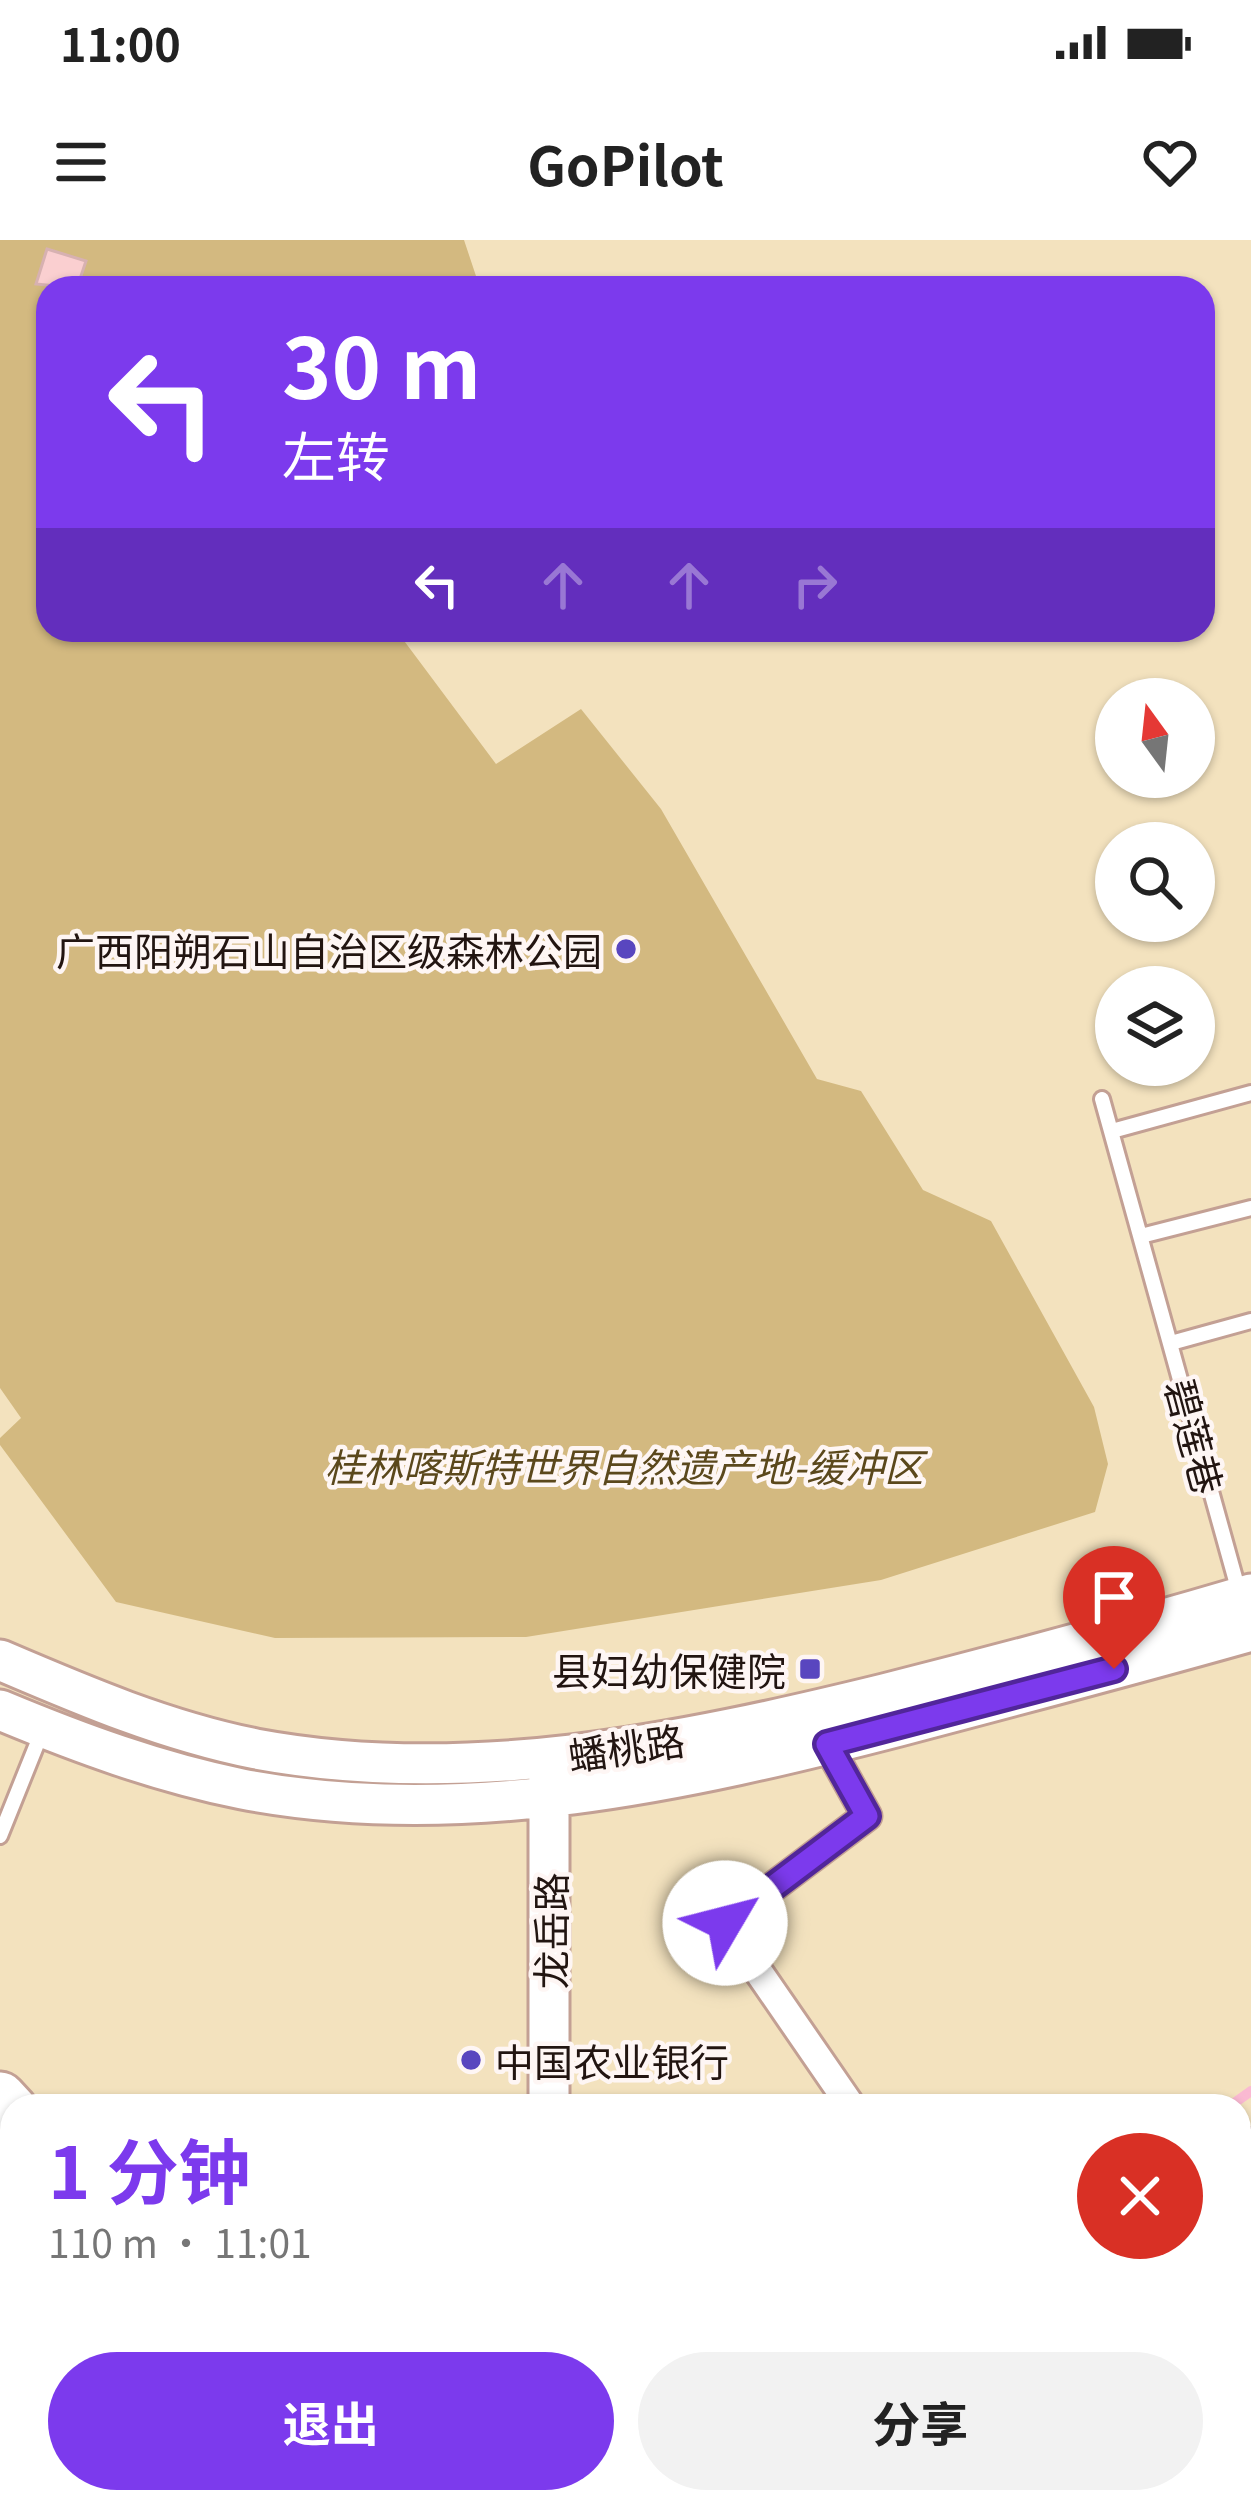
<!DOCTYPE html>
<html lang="zh">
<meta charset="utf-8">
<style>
:root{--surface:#fff;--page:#f2f2f2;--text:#222;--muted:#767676;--accent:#7c3aed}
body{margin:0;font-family:Georgia,"Noto Sans SC",serif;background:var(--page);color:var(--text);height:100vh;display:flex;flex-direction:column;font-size:45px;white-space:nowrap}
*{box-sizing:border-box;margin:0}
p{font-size:39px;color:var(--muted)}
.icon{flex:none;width:66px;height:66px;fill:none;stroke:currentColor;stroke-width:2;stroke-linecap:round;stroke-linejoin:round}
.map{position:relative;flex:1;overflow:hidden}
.sheet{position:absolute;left:0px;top:1854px;width:1251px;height:420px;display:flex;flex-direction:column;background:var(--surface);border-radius:36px 36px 0 0;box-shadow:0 3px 9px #0004}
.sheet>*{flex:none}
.guide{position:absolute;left:36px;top:36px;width:1179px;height:366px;border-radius:36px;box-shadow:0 3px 9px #0004;background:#7c3aed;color:#fff;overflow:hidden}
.needle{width:78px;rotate:345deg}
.tools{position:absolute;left:1095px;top:438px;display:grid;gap:24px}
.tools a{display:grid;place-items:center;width:120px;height:120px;border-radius:50%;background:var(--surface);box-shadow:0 3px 9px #0004;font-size:60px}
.pin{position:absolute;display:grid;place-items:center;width:102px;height:102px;color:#fff;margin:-123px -51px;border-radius:50% 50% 50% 0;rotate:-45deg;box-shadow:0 0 12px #0007}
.pin .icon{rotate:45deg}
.me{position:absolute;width:132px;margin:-66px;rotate:53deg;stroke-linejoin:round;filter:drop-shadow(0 0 9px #0008)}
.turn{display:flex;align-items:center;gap:42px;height:252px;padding:0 48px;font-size:54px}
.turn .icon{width:156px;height:156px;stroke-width:2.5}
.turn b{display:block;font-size:84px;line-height:102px}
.lanes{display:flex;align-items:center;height:114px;padding:0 48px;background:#0003;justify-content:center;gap:60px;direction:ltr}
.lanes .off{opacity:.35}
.round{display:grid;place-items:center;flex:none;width:126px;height:126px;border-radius:63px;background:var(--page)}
.overview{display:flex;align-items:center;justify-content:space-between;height:204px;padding:0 48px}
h1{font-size:72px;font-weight:700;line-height:90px;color:var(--accent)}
.action{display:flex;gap:24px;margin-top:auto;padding:24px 48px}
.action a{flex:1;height:138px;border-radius:72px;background:var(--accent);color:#fff;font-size:48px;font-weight:700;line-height:138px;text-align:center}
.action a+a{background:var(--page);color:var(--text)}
.status{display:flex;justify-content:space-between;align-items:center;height:84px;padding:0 60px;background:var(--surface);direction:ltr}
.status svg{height:33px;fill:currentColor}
header{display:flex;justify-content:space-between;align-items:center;height:156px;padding:0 48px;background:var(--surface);font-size:54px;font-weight:700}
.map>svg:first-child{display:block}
.green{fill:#f3e2be;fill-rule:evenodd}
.forest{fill:#d3b980}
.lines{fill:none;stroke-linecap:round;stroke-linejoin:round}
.stream{stroke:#fab9d2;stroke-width:10}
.building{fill:#facfd0;stroke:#d7b1b1;stroke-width:3}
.lane-casing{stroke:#c3a094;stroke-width:20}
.street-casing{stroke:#c3a094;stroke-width:33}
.secondary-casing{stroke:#c3a094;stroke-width:45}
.highway-casing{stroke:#c3a094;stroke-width:57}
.lane{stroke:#fff;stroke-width:14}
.street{stroke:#fff;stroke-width:27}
.secondary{stroke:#fff;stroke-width:39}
.highway{stroke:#fff;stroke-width:51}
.route-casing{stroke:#51269a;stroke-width:30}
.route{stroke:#7c3aed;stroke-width:21}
.poi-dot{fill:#5946bf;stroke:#fef6f4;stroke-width:4.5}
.labels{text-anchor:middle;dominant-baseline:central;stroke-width:9;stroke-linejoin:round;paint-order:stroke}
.poi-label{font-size:39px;fill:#221511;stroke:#fef6f4;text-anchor:end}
.street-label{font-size:39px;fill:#221511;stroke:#fef6f4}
.park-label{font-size:39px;font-style:italic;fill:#5b481c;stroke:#fef6f4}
</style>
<div class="status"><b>11:00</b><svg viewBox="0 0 49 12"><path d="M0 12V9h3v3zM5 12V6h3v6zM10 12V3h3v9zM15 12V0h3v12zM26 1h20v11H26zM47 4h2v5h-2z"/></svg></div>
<header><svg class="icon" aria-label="menu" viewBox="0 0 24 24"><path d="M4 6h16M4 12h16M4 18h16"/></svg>GoPilot<svg class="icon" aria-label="heart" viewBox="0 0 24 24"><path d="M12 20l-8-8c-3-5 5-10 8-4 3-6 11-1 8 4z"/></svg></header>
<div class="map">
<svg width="1251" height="2274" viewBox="0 0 1251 2274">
<rect width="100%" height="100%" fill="#fef6f4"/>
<path class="green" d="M0 0H1251V1969L1239 1984V1866H12V2262H1007L997 2274H0ZM48 48H1203V390H48ZM1116 459H1194V537H1116ZM1116 603H1194V681H1116ZM1116 747H1194V825H1116Z"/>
<path class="forest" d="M0 0H464L476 36 473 48H48V390H396L496 524 581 469 661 569 817 839 861 851 923 950 991 981 1094 1167 1108 1224 1095 1272 881 1340 526 1397 275 1398 116 1362 0 1205V1198L21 1178 0 1148Z"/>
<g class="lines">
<path class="stream" d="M1230 1866 1251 1851
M709 2274 724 2262"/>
</g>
<path class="building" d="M47 9 86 21 77 48 36 44Z"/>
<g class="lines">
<g class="lane-casing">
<path id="lane" d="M1102 859 1239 1352
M1112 891 1251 853
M1141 996 1251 968
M1171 1103 1251 1081
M0 1596 43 1489
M1239 1906 1251 1896
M1239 2253 1251 2241
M864 2262 873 2274
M957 2262 967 2274
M1068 2262 1078 2274
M779 2274 794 2262
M1217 2274 1230 2262"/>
</g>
<g class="street-casing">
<path id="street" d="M827 1504 867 1576 725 1683 851 1866
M0 2043 12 2032"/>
</g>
<g class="secondary-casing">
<path id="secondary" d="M0 1420C84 1456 166 1491 256 1509 466 1548 680 1504 884 1454 1007 1423 1129 1390 1251 1354
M0 1470C79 1503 158 1532 242 1549 462 1591 686 1541 899 1486 1017 1455 1134 1424 1251 1391
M549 1866V1529
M548 2274V2262"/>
</g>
<g class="highway-casing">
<path id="highway" d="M0 1858 12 1871
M0 1948 12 1961
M277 2262 288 2274
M355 2262 365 2274"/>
</g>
<use href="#lane" class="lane"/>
<use href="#street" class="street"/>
<use href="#secondary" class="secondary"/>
<use href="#highway" class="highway"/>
</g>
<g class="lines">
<g class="route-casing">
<path id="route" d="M725 1683 867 1576 827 1504 1114 1429"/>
</g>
<use href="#route" class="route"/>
</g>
<g class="poi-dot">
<circle cx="626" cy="709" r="12"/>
<rect x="798" y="1417" width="24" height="24" rx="6"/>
<circle cx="471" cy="1820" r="12"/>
</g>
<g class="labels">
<g class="poi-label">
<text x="602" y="709">广西阳朔石山自治区级森林公园</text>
<text x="786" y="1429">县妇幼保健院</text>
<text x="495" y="1820" text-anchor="start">中国农业银行</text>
</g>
<g class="street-label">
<text transform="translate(1196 1196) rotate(75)">碧莲巷</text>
<text transform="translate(626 1506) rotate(-8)">蟠桃路</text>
<text transform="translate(549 1691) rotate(-90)">龙岳路</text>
</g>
<g class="park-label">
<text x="624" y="1225">桂林喀斯特世界自然遗产地-缓冲区</text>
</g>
</g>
</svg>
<div class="tools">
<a><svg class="needle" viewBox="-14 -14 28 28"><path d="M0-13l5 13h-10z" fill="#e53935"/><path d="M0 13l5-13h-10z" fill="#767676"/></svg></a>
<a><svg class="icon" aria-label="search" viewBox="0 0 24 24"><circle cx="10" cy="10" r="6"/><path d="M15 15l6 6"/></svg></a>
<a><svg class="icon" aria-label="layers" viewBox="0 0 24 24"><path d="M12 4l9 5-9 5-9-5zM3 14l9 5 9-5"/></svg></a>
</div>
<div class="pin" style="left:1114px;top:1429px;background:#d93025"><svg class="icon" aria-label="arrive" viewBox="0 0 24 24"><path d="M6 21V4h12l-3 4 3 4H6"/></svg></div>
<svg class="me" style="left:725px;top:1683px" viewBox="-20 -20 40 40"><circle r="19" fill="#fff"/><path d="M0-13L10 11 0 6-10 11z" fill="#7c3aed"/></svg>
<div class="guide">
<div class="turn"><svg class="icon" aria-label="left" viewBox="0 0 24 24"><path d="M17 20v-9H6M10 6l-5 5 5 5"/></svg><div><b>30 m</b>左转</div></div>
<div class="lanes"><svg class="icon" aria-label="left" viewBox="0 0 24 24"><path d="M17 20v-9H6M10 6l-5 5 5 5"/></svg><svg class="icon off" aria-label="ahead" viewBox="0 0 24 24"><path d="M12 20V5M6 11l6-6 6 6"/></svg><svg class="icon off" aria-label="ahead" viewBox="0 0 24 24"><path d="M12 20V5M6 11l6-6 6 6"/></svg><svg class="icon off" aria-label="right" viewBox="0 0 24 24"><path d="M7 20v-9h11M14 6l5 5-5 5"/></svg></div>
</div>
<section class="sheet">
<div class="overview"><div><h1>1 分钟</h1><p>110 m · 11:01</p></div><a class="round" style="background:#d93025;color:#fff"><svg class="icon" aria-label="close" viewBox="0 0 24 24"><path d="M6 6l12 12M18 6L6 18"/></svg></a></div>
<div class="action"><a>退出</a><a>分享</a></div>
</section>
</div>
